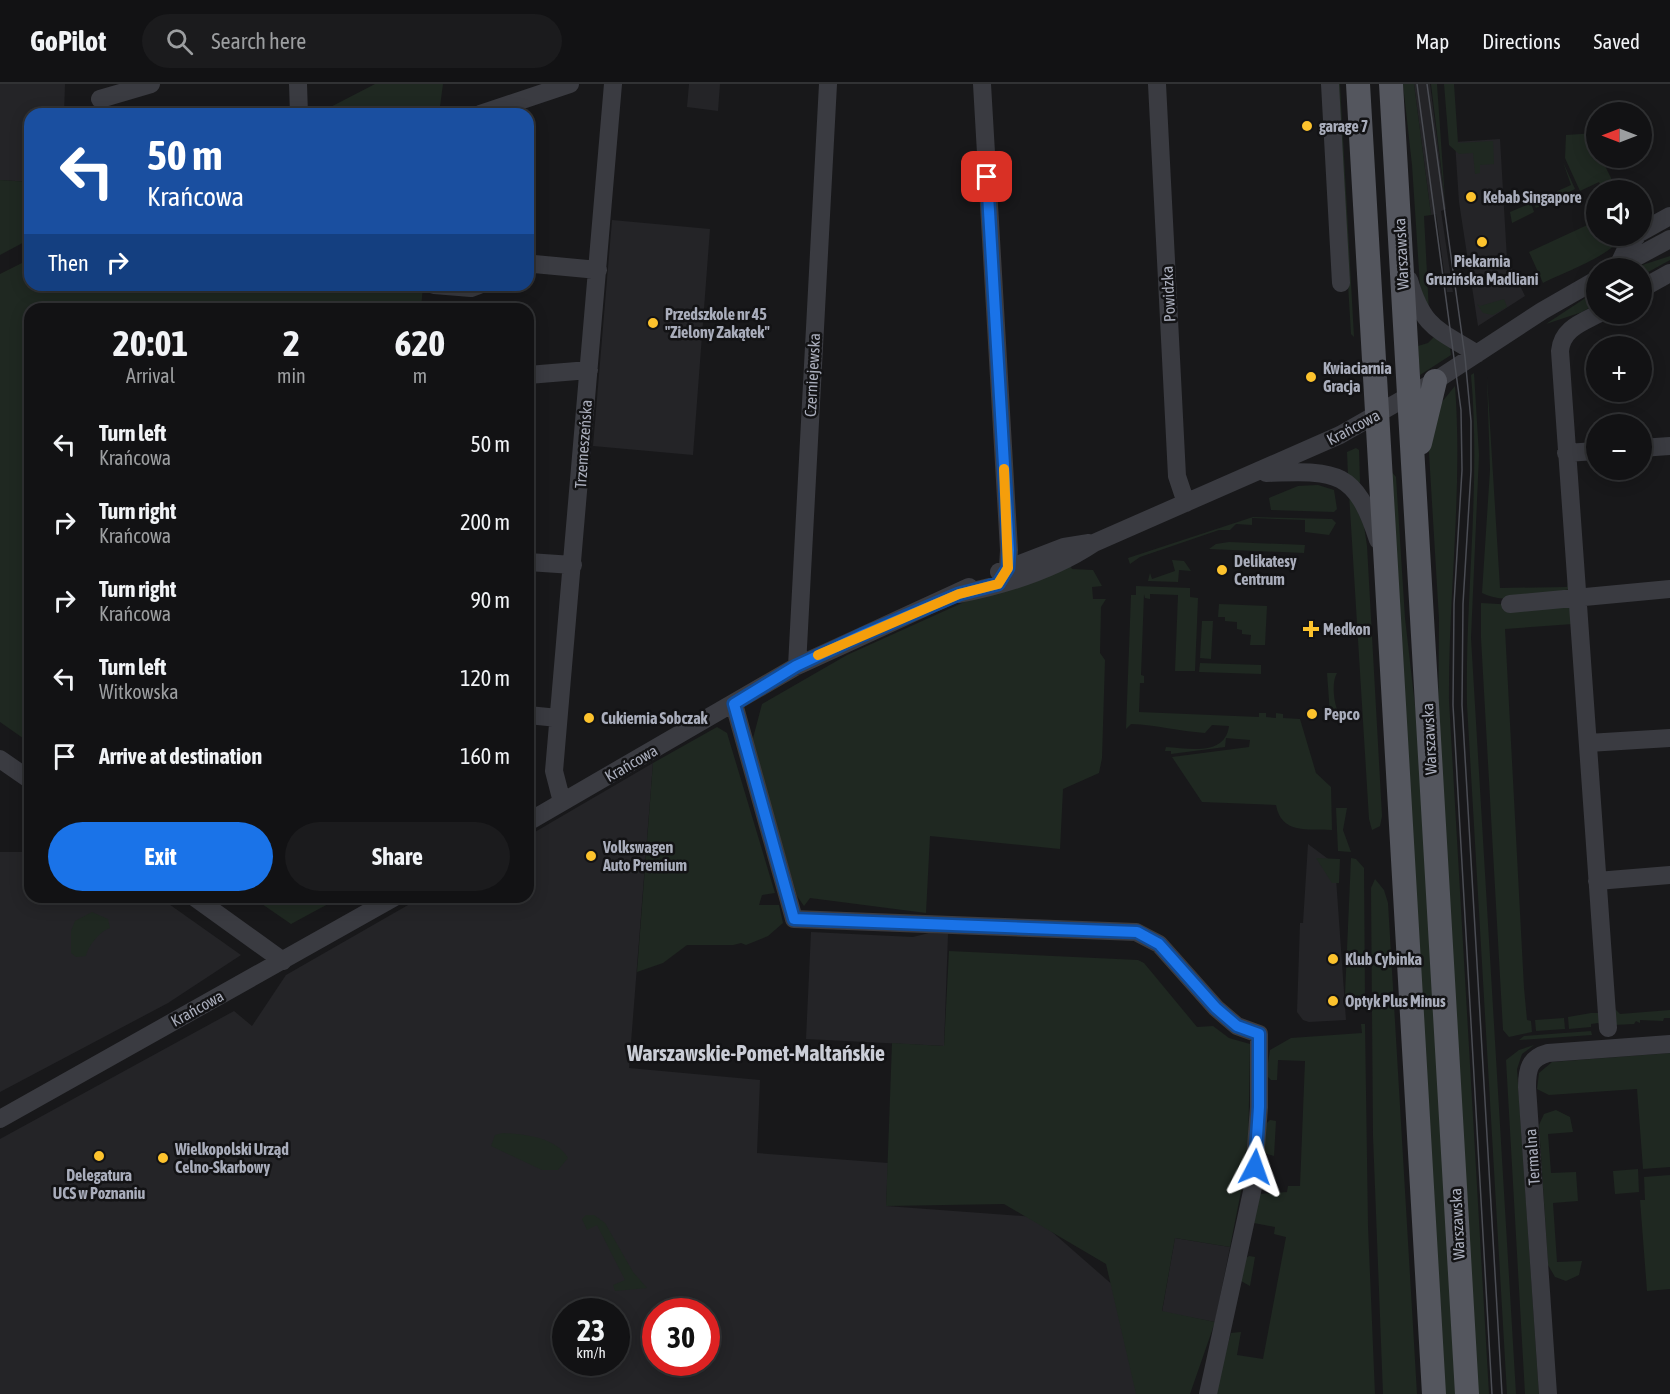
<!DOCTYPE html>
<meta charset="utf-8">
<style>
:root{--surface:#121214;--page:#1b1b1d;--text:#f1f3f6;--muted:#9c9ea0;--line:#313234;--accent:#1a73e8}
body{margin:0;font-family:"Asap Condensed",sans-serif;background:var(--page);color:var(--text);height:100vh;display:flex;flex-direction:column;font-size:22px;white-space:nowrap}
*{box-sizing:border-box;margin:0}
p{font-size:20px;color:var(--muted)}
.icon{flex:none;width:33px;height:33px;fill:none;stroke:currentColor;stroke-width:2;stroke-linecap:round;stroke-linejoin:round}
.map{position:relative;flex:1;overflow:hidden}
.panel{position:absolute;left:24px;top:219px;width:510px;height:600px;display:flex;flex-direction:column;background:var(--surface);border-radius:18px;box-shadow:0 3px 15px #0003,0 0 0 2px var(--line)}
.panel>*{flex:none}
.guide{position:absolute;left:24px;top:24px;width:510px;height:183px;border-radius:18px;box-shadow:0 3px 15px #0003,0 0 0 2px var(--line);background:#1a4fa0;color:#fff;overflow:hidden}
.needle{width:39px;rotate:270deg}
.controls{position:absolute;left:1586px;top:18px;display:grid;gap:12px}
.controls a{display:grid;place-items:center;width:66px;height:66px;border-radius:50%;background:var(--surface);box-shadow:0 3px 15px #0003,0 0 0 2px var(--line);font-size:30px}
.speed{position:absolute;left:552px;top:1214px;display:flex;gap:12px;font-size:30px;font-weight:700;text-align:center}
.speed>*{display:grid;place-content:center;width:78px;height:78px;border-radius:50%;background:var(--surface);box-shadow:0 3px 15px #0003,0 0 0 2px var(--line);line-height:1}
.speed small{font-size:15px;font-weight:400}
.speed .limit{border:9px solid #d22;background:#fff;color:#111}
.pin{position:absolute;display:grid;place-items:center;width:51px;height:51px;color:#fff;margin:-26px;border-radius:12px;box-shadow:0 3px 9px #0006}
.me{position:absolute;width:66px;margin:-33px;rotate:4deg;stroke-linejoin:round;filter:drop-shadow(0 0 4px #0008)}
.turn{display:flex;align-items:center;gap:21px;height:126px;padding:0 24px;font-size:27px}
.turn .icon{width:78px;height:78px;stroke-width:2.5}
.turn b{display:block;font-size:42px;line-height:51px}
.then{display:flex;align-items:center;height:57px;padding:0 24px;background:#0003;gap:12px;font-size:22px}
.eta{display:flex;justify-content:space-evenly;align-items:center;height:102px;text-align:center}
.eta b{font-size:36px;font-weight:700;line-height:42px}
.button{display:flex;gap:12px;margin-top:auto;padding:12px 24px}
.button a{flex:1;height:69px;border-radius:36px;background:var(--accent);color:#fff;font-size:24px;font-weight:700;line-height:69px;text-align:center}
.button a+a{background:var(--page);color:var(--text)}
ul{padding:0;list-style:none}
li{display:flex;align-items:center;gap:18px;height:78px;padding:0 24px}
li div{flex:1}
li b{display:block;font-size:22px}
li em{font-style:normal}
header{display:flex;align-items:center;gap:36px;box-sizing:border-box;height:84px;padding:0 30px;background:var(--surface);border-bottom:2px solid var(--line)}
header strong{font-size:28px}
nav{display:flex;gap:33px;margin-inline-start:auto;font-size:21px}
.search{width:420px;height:54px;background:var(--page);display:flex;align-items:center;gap:15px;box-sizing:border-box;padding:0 21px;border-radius:33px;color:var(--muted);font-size:22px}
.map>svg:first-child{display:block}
.built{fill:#242427;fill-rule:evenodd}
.green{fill:#1f2821}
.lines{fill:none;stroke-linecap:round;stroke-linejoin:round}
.minor{stroke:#3a3b41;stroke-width:18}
.major{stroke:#54565e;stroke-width:24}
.tram{stroke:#4b4d54;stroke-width:1.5}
.route-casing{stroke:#114b97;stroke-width:15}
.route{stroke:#1a73e8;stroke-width:10}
.slow{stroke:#f59e0b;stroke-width:10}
.poi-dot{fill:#fdc32d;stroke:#131315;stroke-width:2}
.labels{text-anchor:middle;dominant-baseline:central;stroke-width:5;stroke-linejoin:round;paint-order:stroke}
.poi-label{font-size:16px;font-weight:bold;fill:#a9adbb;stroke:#131315;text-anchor:start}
.street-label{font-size:16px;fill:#a9adbb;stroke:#131315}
.district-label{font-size:22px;font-weight:bold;fill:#cacdd6;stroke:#131315}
</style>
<header>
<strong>GoPilot</strong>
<div class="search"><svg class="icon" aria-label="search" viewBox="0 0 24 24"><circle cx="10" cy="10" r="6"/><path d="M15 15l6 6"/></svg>Search here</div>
<nav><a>Map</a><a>Directions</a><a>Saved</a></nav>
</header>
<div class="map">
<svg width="1670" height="1310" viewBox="0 0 1670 1310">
<rect width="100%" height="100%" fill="#18181a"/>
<path class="built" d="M0 0H65L64 30H30V98L0 96Z
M689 0H720L718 27 687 23Z
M1414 0H1430L1446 125 1441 127 1453 208H1447L1436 130 1431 131Z
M1500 55 1507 175 1525 212 1478 242 1459 118 1455 58Z
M612 136 710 145 693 371 593 362Z
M653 679 629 984 760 996 757 1069 888 1079 886 1122 1035 1133 1131 1217 1137 1310H0V1055L234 927 252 942 286 891 422 813H528V752ZM566 1227H616V1278H566ZM656 1227H706V1278H656Z
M1308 760 1335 780 1346 936 1309 938 1303 936 1297 928 1300 839H1303Z
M0 768H30V813H159L241 871 168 919 0 1008Z
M811 848 913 853 929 849 948 850 944 962 806 955Z
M1175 1154 1230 1163 1215 1238 1162 1228Z"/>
<path class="green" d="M375 0H443L439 30H317Z
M1336 0H1340L1354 253 1351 250Z
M1403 0H1414L1431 131 1424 132 1429 228 1420 202 1412 81Z
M1431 0H1437L1445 116Z
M1444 0H1454L1458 59 1493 57 1494 80 1480 81V89L1475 90 1473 69 1459 70 1449 61Z
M1596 49V74H1601L1617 106H1603L1599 98 1580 107 1565 74 1566 51Z
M1563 78 1575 105 1536 124 1533 118 1571 101Z
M0 96 30 98V155L0 171Z
M1531 119 1534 128 1512 139 1510 128Z
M1596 137V152H1620C1618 169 1560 190 1543 199L1529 168Z
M1670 172V176L1641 192V184H1633Z
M30 175V201H423L421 225H30V659L0 638V190Z
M1596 207V220L1582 228 1546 240Z
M1504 215 1507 223 1493 231 1483 229 1477 220 1480 222Z
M1435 252 1449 258 1451 271 1420 291 1418 262 1428 259Z
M1474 289 1479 371 1471 554 1516 1310H1507L1467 621C1465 511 1481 401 1471 291Z
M1487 293 1500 504 1567 503 1571 486 1570 505C1542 510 1509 522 1482 509L1490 386Z
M1455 302C1463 407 1448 512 1449 617L1489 1310H1476L1438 668 1439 535 1429 369V354L1437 324Z
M1356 364 1359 366 1360 399 1348 391 1347 368Z
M1391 387 1396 393 1405 534 1418 648 1458 1310H1442Z
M1318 401 1334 406 1337 425 1334 428 1271 426 1269 414 1298 402Z
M1349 409 1364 442 1367 462 1382 732 1380 742 1372 746 1369 735Z
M1253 433 1332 435 1336 439 1329 451 1305 448V436L1252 434V441L1236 440 1230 446H1219L1140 473 1130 480 1128 474Z
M1229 458 1305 461 1304 469 1209 465 1216 460Z
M1172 476 1184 477 1191 487 1179 486 1178 498 1148 497 1150 489 1152 495 1175 487Z
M1069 480 1072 485 1093 486 1102 502 1092 503 1093 515H1106L1101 523 1100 569 1105 576 1102 674 1099 689 1063 705 1060 765 930 752 926 829 810 814 804 822 797 812 752 658 762 620 847 571 993 505Z
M1136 502 1190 504V513L1198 514 1195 587H1175L1178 511 1150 510V515L1145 514 1144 510 1141 591 1144 592V599H1140L1139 628 1259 633V629H1266V633L1276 634V629L1283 630V634L1300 635 1316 689 1331 703 1332 746C1308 745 1281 750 1276 721L1202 718 1172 673 1249 663 1250 656 1226 654 1225 663 1171 670V667H1165L1166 663C1188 664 1225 673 1229 642L1212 641 1205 649C1178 647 1157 641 1131 640L1126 645 1131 511H1136Z
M1568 518 1573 540 1505 545 1524 904 1527 936 1531 937 1532 948 1509 953 1503 946 1481 554V519L1516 521Z
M1219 520 1267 522 1265 561H1250L1251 551 1242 550V546L1237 545V538L1225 537V533H1218Z
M1202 537H1213L1211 575 1200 574Z
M1200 579 1261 581V590L1199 588Z
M1327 589H1337C1331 599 1334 621 1339 630H1330Z
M717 643 727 649 775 809 762 811 759 821H779L783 839 768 852 746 861 741 859 733 861H687L663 879 637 888 653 679Z
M1336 724H1347L1343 746 1351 768 1338 767Z
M1316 774 1340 775 1339 799H1332Z
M1351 774 1356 775 1364 784 1365 916 1361 920H1352L1345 911Z
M1375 795 1384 806 1388 819 1417 1310H1383L1373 1052 1371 804Z
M252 813H341L291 840Z
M92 828 108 835 110 844C100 847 88 862 86 872L76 873 71 869V847L75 837Z
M949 867 1138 876 1144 879 1197 943 1213 942 1229 954 1250 960 1248 1072 1230 1163 1175 1154 1162 1227 1215 1238 1190 1310H1136L1106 1180 1004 1120 886 1122 892 959 944 962Z
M1613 923 1620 930 1670 926V934H1664L1663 937 1640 936V939L1636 937 1634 940 1613 941Z
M1591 929H1598L1602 942 1598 939 1591 940V943L1569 945 1568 933Z
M1564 934 1565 945 1536 947 1535 936Z
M1361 940H1365L1368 1142 1375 1310H1214L1231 1249 1241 1248 1237 1271 1263 1275 1286 1153 1274 1150 1275 1143 1254 1139 1259 1110 1287 1108 1288 1102H1300L1305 977 1278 976 1277 996H1271L1266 991 1270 966 1291 954 1362 949Z
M1591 947 1592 951 1519 956 1524 952Z
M1534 961 1522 970 1517 985 1539 1310H1525L1506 976 1519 966Z
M1670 969V1083L1643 1085 1637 1005 1549 1011 1537 1005 1539 989 1552 978Z
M1556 1026 1570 1033 1573 1048 1548 1050 1551 1089 1576 1088 1578 1117 1553 1119 1557 1178 1582 1177 1579 1191 1566 1197 1555 1193 1548 1181 1539 1041 1544 1030Z
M1270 1036 1276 1037 1274 1072 1264 1069 1266 1040Z
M503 1049C523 1050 556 1053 568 1074L558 1086H542L491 1062 495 1051Z
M1638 1085 1639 1108 1615 1110 1613 1087Z
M1670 1091V1205L1647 1207 1640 1116H1645L1644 1093Z
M586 1131H594L605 1139 633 1188 647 1204 615 1207 613 1201 625 1196 597 1141 587 1146 582 1135Z
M1249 1172 1255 1173 1250 1202 1241 1197 1246 1174Z"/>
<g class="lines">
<path class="minor" d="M298 0 299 30
M982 0 1009 466 1008 484 1003 494
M1157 0 1177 392 1186 419
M1330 0 1341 199
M100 15 151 0
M480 30 570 0
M1641 148 1670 132
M528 182 534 180 598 186
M1616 184 1670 155
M1617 184 1628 161 1637 152
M1409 196C1423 244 1437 245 1477 270
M434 201 471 204 479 201
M1641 205 1670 189
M1598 230C1581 239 1562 245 1560 267L1608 944
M528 291 589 286
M1641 364 1670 362
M1566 369 1596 367
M1266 389C1335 387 1355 384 1378 456
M528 478 573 481
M999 488 1064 463 1089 459
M959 510C1005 501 1055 485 1094 459L1340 351 1435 297 1542 227 1596 196
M1510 520 1670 505
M797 582 828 0
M734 620 794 835 1136 848 1159 860 1216 924 1237 942 1259 950V1023L1253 1103 1208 1310
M528 631 558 634
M1588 659 1670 654
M0 675 30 696
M562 718 554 687 613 0
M528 738 797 582 969 503
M1597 797 1670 791
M194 813 283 877
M0 1035 395 813
M1548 1310 1527 1003C1527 986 1529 974 1548 969L1670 960"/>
<path class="major" d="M1358 0 1434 1310
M1391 0 1467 1310
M1420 359 1435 297"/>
<path class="tram" d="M1417 0 1461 326 1462 386 1454 520 1453 621 1492 1310
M1427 0 1465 273 1471 337V387L1463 520 1462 621 1502 1310"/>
</g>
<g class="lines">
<g class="route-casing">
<path id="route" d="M987 93 1009 466 1008 484 998 500 959 510 862 551 796 582 734 620 794 835 1137 848 1159 860 1216 924 1237 942 1259 950V1023L1255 1083"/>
</g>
<use href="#route" class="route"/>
<path class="slow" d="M818 571 959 510 998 500 1008 484 1004 385"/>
</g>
<g class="poi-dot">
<circle cx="1307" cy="42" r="6"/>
<circle cx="1471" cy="113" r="6"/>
<circle cx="1482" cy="158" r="6"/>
<circle cx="653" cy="239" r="6"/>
<circle cx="1311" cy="293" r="6"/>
<circle cx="1222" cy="486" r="6"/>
<path d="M1308 536h6v6h6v6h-6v6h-6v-6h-6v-6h6z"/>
<circle cx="1312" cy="630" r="6"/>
<circle cx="589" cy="634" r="6"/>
<circle cx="591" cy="772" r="6"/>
<circle cx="1333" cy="875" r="6"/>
<circle cx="1333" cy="917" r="6"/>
<circle cx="99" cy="1072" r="6"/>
<circle cx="163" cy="1074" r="6"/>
</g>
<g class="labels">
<g class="poi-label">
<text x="1319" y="42">garage 7</text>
<text x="1483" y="113">Kebab Singapore</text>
<text x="1482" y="177" text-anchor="middle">Piekarnia<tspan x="1482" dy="18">Gruzińska Madliani</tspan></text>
<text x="665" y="230">Przedszkole nr 45<tspan x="665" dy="18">"Zielony Zakątek"</tspan></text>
<text x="1323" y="284">Kwiaciarnia<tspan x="1323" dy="18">Gracja</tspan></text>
<text x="1234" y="477">Delikatesy<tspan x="1234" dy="18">Centrum</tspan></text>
<text x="1323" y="545">Medkon</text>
<text x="1324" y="630">Pepco</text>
<text x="601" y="634">Cukiernia Sobczak</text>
<text x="603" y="763">Volkswagen<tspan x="603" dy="18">Auto Premium</tspan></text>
<text x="1345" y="875">Klub Cybinka</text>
<text x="1345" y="917">Optyk Plus Minus</text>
<text x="175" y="1065">Wielkopolski Urząd<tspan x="175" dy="18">Celno-Skarbowy</tspan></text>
<text x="99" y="1091" text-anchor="middle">Delegatura<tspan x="99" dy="18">UCS w Poznaniu</tspan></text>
</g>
<g class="street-label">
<text transform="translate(1401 170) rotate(-93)">Warszawska</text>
<text transform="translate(1168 210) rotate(-93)">Powidzka</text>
<text transform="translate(812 291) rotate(-87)">Czerniejewska</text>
<text transform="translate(1353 343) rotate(-28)">Krańcowa</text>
<text transform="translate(583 360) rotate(-86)">Trzemeszeńska</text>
<text transform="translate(1429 655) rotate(-93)">Warszawska</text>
<text transform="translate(631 679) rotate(-30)">Krańcowa</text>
<text transform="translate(197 924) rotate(-29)">Krańcowa</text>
<text transform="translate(1532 1073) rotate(-94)">Termalna</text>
<text transform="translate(1457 1140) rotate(-93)">Warszawska</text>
</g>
<g class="district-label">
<text x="756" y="969">Warszawskie-Pomet-Maltańskie</text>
</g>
</g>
</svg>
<div class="controls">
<a><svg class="needle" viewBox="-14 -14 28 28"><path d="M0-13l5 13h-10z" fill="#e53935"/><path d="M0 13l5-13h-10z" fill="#9c9ea0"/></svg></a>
<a><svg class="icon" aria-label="sound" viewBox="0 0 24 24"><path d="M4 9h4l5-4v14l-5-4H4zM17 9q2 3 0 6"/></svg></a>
<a><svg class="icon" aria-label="layers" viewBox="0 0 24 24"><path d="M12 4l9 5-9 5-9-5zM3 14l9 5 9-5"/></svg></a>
<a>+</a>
<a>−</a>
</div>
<div class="speed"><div>23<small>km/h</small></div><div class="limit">30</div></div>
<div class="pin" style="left:987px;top:93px;background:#d93025"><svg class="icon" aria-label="arrive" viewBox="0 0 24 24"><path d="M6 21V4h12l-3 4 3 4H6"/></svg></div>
<svg class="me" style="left:1255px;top:1083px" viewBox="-20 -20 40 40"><path d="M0-17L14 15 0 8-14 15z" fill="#1a73e8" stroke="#fff" stroke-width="4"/></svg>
<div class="guide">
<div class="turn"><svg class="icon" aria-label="left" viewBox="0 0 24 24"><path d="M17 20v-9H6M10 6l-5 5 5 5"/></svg><div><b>50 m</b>Krańcowa</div></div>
<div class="then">Then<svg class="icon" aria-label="right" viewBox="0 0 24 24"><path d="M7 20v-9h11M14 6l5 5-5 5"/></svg></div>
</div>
<section class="panel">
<div class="eta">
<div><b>20:01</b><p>Arrival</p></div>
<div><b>2</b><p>min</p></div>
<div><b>620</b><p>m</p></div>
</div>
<ul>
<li><svg class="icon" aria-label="left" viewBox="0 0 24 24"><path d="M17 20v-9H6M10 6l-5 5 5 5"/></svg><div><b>Turn left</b><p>Krańcowa</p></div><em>50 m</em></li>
<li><svg class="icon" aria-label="right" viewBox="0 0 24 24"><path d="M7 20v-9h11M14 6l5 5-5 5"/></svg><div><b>Turn right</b><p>Krańcowa</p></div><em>200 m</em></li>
<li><svg class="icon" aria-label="right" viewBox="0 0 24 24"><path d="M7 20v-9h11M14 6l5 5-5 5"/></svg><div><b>Turn right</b><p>Krańcowa</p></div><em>90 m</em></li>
<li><svg class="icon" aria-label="left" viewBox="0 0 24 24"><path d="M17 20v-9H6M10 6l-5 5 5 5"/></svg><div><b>Turn left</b><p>Witkowska</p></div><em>120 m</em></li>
<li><svg class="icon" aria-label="arrive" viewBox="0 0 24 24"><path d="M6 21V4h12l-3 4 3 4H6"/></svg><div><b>Arrive at destination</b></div><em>160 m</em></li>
</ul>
<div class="button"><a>Exit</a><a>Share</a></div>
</section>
</div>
